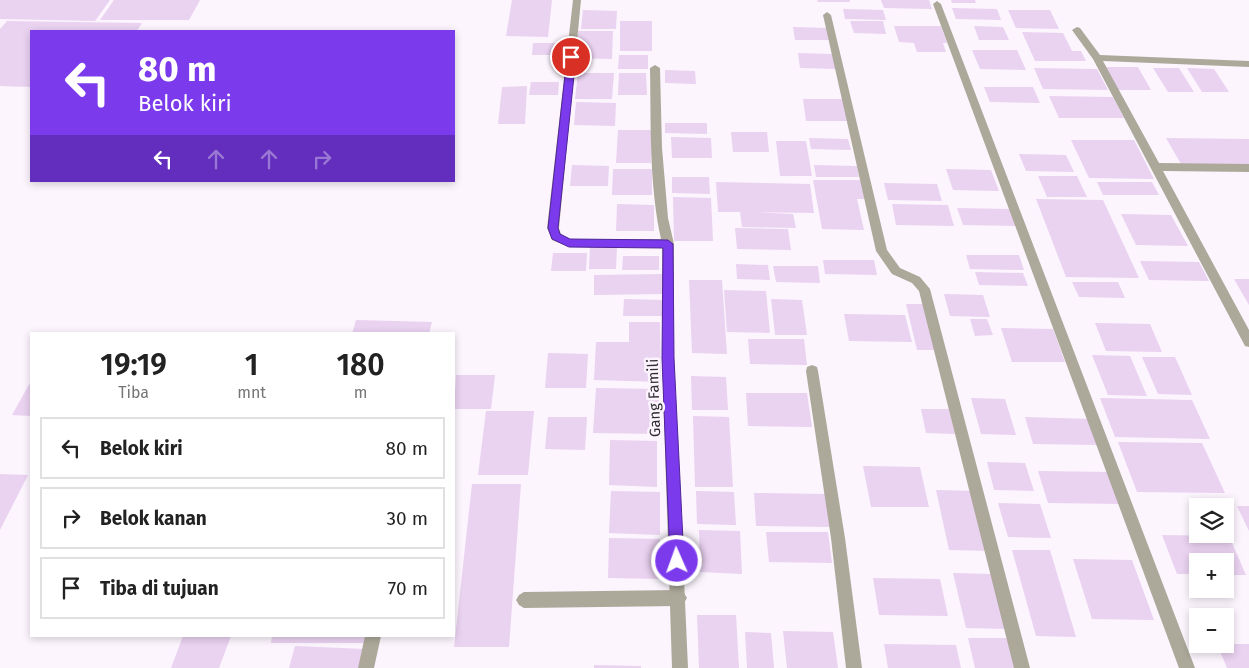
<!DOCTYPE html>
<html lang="id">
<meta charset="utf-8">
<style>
:root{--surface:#fff;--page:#f2f2f2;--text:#222;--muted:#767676;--line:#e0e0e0}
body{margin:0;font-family:"Fira Sans",sans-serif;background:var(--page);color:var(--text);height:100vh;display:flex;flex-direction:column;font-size:19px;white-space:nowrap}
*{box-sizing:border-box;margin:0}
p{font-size:16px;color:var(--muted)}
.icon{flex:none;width:28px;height:28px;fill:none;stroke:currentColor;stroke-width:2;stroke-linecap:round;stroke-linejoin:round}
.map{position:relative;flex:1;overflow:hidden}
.details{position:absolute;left:30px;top:332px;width:425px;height:305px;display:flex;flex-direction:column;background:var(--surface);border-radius:0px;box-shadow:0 2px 8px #0003}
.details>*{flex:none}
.guide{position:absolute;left:30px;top:30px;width:425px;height:152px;border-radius:0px;box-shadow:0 2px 8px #0003;background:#7c3aed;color:#fff;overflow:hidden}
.controls{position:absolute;left:1189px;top:498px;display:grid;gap:10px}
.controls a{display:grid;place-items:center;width:45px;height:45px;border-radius:0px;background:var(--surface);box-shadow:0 2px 8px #0003;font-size:25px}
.pin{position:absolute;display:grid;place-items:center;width:42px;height:42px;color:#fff;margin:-21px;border:2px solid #fff;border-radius:50%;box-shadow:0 1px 5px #0007}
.me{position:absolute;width:55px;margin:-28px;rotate:358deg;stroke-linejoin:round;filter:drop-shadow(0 0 4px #0008)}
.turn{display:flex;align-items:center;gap:18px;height:105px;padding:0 25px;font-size:22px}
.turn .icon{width:65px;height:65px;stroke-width:2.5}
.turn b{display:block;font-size:35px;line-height:42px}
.lanes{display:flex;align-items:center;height:48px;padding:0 25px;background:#0003;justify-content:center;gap:25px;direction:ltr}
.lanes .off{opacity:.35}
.eta{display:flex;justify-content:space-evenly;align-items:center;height:85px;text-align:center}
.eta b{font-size:30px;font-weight:600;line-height:35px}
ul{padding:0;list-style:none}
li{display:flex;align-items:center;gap:15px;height:62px;margin:0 10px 8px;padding:0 15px;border:2px solid var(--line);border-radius:0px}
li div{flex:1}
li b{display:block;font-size:19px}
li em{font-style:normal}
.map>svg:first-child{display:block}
.building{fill:#ead2f1}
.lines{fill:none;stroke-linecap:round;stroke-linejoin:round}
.service{fill:#aca99a;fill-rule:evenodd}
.minor{fill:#aca99a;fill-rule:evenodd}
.route{fill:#7c3aed;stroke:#51269a}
.labels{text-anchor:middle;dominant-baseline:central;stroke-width:5;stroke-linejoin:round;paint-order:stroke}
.street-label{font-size:15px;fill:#2e2c2f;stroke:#fcf5fe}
</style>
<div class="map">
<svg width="1249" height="668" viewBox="0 0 1249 668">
<rect width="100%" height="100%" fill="#fcf5fe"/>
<path class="building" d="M0 0H110L95 21 0 19Z
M114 0H200L189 20H100Z
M512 0H552L548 37 506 36Z
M817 0H850V2H818Z
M881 0H929L932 9 884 8Z
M951 0H975L976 3H952Z
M952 8 997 9 1001 20 956 19Z
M843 9 883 10 886 20 845 19Z
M583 10 617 11 616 29H581Z
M1008 10H1050L1059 29 1016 28Z
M7 21 142 23 137 31H31V87L0 86V29Z
M620 21H652V51H620Z
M850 21H883L886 34 854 33Z
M894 26H941L947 43H943L946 52H917L914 43 899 42Z
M974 26 1003 27 1009 40H979Z
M793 27 828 28 831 40H795Z
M578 31H613L612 59 575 58Z
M1022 32 1063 33 1072 51H1081L1086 61H1035Z
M533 43H560L559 55H532Z
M972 50H1017L1026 70 980 69Z
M798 53 833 54 836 69 800 68Z
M619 55H648V69H618Z
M1106 67H1138L1151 90H1118Z
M1034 68 1097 69 1108 90 1043 89Z
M1153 68H1179L1194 92H1168Z
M1187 68 1214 69 1229 92H1202Z
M665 70 695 71 696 84 665 83Z
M578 73H614L612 99H575Z
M619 73H646L647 95H618Z
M531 82H559L558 95H529Z
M527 86 525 124H498L502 87Z
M984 87H1033L1040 103 990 102Z
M1049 96 1113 97 1124 118H1059Z
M803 99H843L848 121H806Z
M576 102 616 103 615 126 574 125Z
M665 123H707V134L665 133Z
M618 130H651V163H616Z
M731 132H767L769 152H733Z
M671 137 711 138 712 158H672Z
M809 138 848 139 851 150 811 149Z
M1166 138 1249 139V165L1181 164Z
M1071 140H1134L1154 179 1089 178Z
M776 141H806L812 176H780Z
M1019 154 1066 155 1074 172 1026 171Z
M572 165 609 166 608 186H570Z
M814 165 857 166 859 177H816Z
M613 169H652V195H612Z
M946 169 991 170 999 191 953 190Z
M1038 176H1077L1087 197H1047Z
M672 177H709L710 194 672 193Z
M813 180H864L868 199H857L864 230 822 229Z
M716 182 810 184 814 213 752 212 793 214 796 228 742 227 740 212H718Z
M1097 182H1152L1159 195H1103Z
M884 183 937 184 942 201 888 200Z
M673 197 711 198 713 241H674Z
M1036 199 1103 200 1139 278 1066 277Z
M617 204 654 205V231H616Z
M892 204 948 205 954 226 896 225Z
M957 208 1010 209 1017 226 963 225Z
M1121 214 1171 215 1188 246 1136 245Z
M735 228 788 229 791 250 737 249Z
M590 246 617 247 616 269H589Z
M553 253H587L586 271H551Z
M966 255H1019L1024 270 970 269Z
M623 256H659V270H622Z
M823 260H874L877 275 825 274Z
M1140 261 1199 262 1209 281 1149 280Z
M736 264 768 265 770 280 737 279Z
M773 266H818L820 283 776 282Z
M975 272 1023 273 1028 286 979 285Z
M663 274 665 294 594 295V275Z
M1234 279H1249V305Z
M689 280H722L727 354 692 353Z
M1072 282H1118L1125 298 1079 297Z
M724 290 766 291 770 333 727 332Z
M944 294 983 295 990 317 950 316Z
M624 299 663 300V316H623Z
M771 299 802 300 807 335H775Z
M906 304H926L938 350H917Z
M844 314 905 315 912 342 849 341Z
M970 319H987L993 335 975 336Z
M356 320 432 322 429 334H352Z
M629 322H660L661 382 594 380 596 342H629Z
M1095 323 1150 324 1162 352 1106 351Z
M1001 328 1053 329 1065 362H1012Z
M748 339H804L807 365 750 364Z
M548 353 588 354 586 388H545Z
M1092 355 1130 356 1147 396 1108 395Z
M1142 357H1175L1192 395 1158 394Z
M456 375H495L491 409H454Z
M691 376 726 377 728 410H692Z
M31 381V416L12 415Z
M596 388 659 389V434L593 433Z
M746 393H807L812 427 748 426Z
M971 398 1005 399 1016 435 981 434Z
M1100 398 1192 400 1210 439 1115 437Z
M921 409H949L955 434 926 433Z
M486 411H534L528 475H478Z
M693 416 729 417 733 487H695Z
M548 417H587L585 450 545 449Z
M1025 417 1090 419 1100 445 1033 444Z
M610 440 657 441V487L609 485Z
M1118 442 1202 443 1225 493 1137 492Z
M987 462 1025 463 1034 491 994 490Z
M863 466 920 467 929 507H871Z
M1038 471 1111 472 1123 504 1048 503Z
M0 474 28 475 0 530Z
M472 484H521L509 647H454Z
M936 490 976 491 991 551 949 550Z
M611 491 660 492V535L609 533Z
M696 491 734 492 736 525 697 524Z
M754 493 826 494 831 527 756 526Z
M998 503 1040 504 1051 538 1008 537Z
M1237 506H1249V531Z
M699 530 740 531 742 574 700 572Z
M766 532H828L832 563 769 562Z
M1162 535 1229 536 1246 575H1225V561H1198V574H1177Z
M609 538 660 539V579L608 578Z
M1012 550H1050L1076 637 1036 636Z
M1073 559 1132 560 1154 620 1092 619Z
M953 573 993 574 1007 629 966 628Z
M873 578 940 579 948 616 879 615Z
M697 615H736L739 668H699Z
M783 631 833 632 838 668H787Z
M745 632 771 633 774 668H747Z
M183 636H231L219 668H171Z
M272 636H370L369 643H271Z
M968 638H1014L1022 668H975Z
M884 644 956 645 961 668H888Z
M1217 644H1249V668H1227Z
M295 646 365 649 360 668H289Z
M594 665 641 666V668H594Z"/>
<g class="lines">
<path class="service" d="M679 590 684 593 687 598 684 603 679 606 524 608 519 605 516 600 519 595 524 592Z"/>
<path class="minor" d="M573 0H581L559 228 561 234 570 239H661C649 184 651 125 650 68L655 65 660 68 662 148 668 218 674 244V357L688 668H672L662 357V248L569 247 552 240 547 228Z
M937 1 941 4 1195 668H1179L933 4Z
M827 12 831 15 887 250 900 268 920 277 930 289 1030 668H1014L919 291 912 283 892 274 876 251 823 15Z
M1077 27 1080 28 1100 55 1249 61V67L1103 61 1159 163 1249 164V172L1163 171 1249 330V347L1245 346 1093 59 1072 30Z
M812 365 817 367 818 371 845 538 862 668H846L831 538 806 371 807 367Z
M365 636H381L374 668H358Z"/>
</g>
<path class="route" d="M571 54 576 57 558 228 560 234 570 239 668 240 673 244 674 358 684 561 682 566 677 568 672 566 670 561 662 358 663 248 569 247 552 239 548 228 567 57Z"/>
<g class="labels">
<g class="street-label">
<text transform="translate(654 398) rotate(-92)">Gang Famili</text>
</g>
</g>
</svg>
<div class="controls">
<a><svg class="icon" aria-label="layers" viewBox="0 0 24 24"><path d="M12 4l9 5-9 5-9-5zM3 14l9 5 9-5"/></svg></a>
<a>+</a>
<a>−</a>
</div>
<div class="pin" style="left:571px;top:57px;background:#d93025"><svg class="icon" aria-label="arrive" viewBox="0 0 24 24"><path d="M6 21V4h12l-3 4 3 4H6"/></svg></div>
<svg class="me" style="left:677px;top:561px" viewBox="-20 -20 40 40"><circle r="17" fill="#7c3aed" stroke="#fff" stroke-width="3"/><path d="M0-11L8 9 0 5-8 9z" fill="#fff"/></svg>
<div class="guide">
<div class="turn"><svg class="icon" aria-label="left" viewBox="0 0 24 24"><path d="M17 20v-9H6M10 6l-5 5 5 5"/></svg><div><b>80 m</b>Belok kiri</div></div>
<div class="lanes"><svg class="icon" aria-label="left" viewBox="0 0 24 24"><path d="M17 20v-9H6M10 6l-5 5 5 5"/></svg><svg class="icon off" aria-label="ahead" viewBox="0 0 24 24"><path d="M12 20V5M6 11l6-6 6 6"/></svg><svg class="icon off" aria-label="ahead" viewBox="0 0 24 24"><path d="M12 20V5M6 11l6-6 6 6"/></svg><svg class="icon off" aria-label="right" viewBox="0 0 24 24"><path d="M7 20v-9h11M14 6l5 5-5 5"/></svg></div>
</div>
<section class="details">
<div class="eta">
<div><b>19:19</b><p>Tiba</p></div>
<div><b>1</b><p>mnt</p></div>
<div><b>180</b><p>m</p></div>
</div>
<ul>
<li><svg class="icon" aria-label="left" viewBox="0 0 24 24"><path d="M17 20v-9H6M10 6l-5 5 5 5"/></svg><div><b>Belok kiri</b></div><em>80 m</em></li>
<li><svg class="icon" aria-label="right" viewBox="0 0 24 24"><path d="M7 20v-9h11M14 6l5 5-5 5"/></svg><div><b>Belok kanan</b></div><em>30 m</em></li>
<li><svg class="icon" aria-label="arrive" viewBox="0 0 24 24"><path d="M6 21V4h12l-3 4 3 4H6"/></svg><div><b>Tiba di tujuan</b></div><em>70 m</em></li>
</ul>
</section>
</div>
